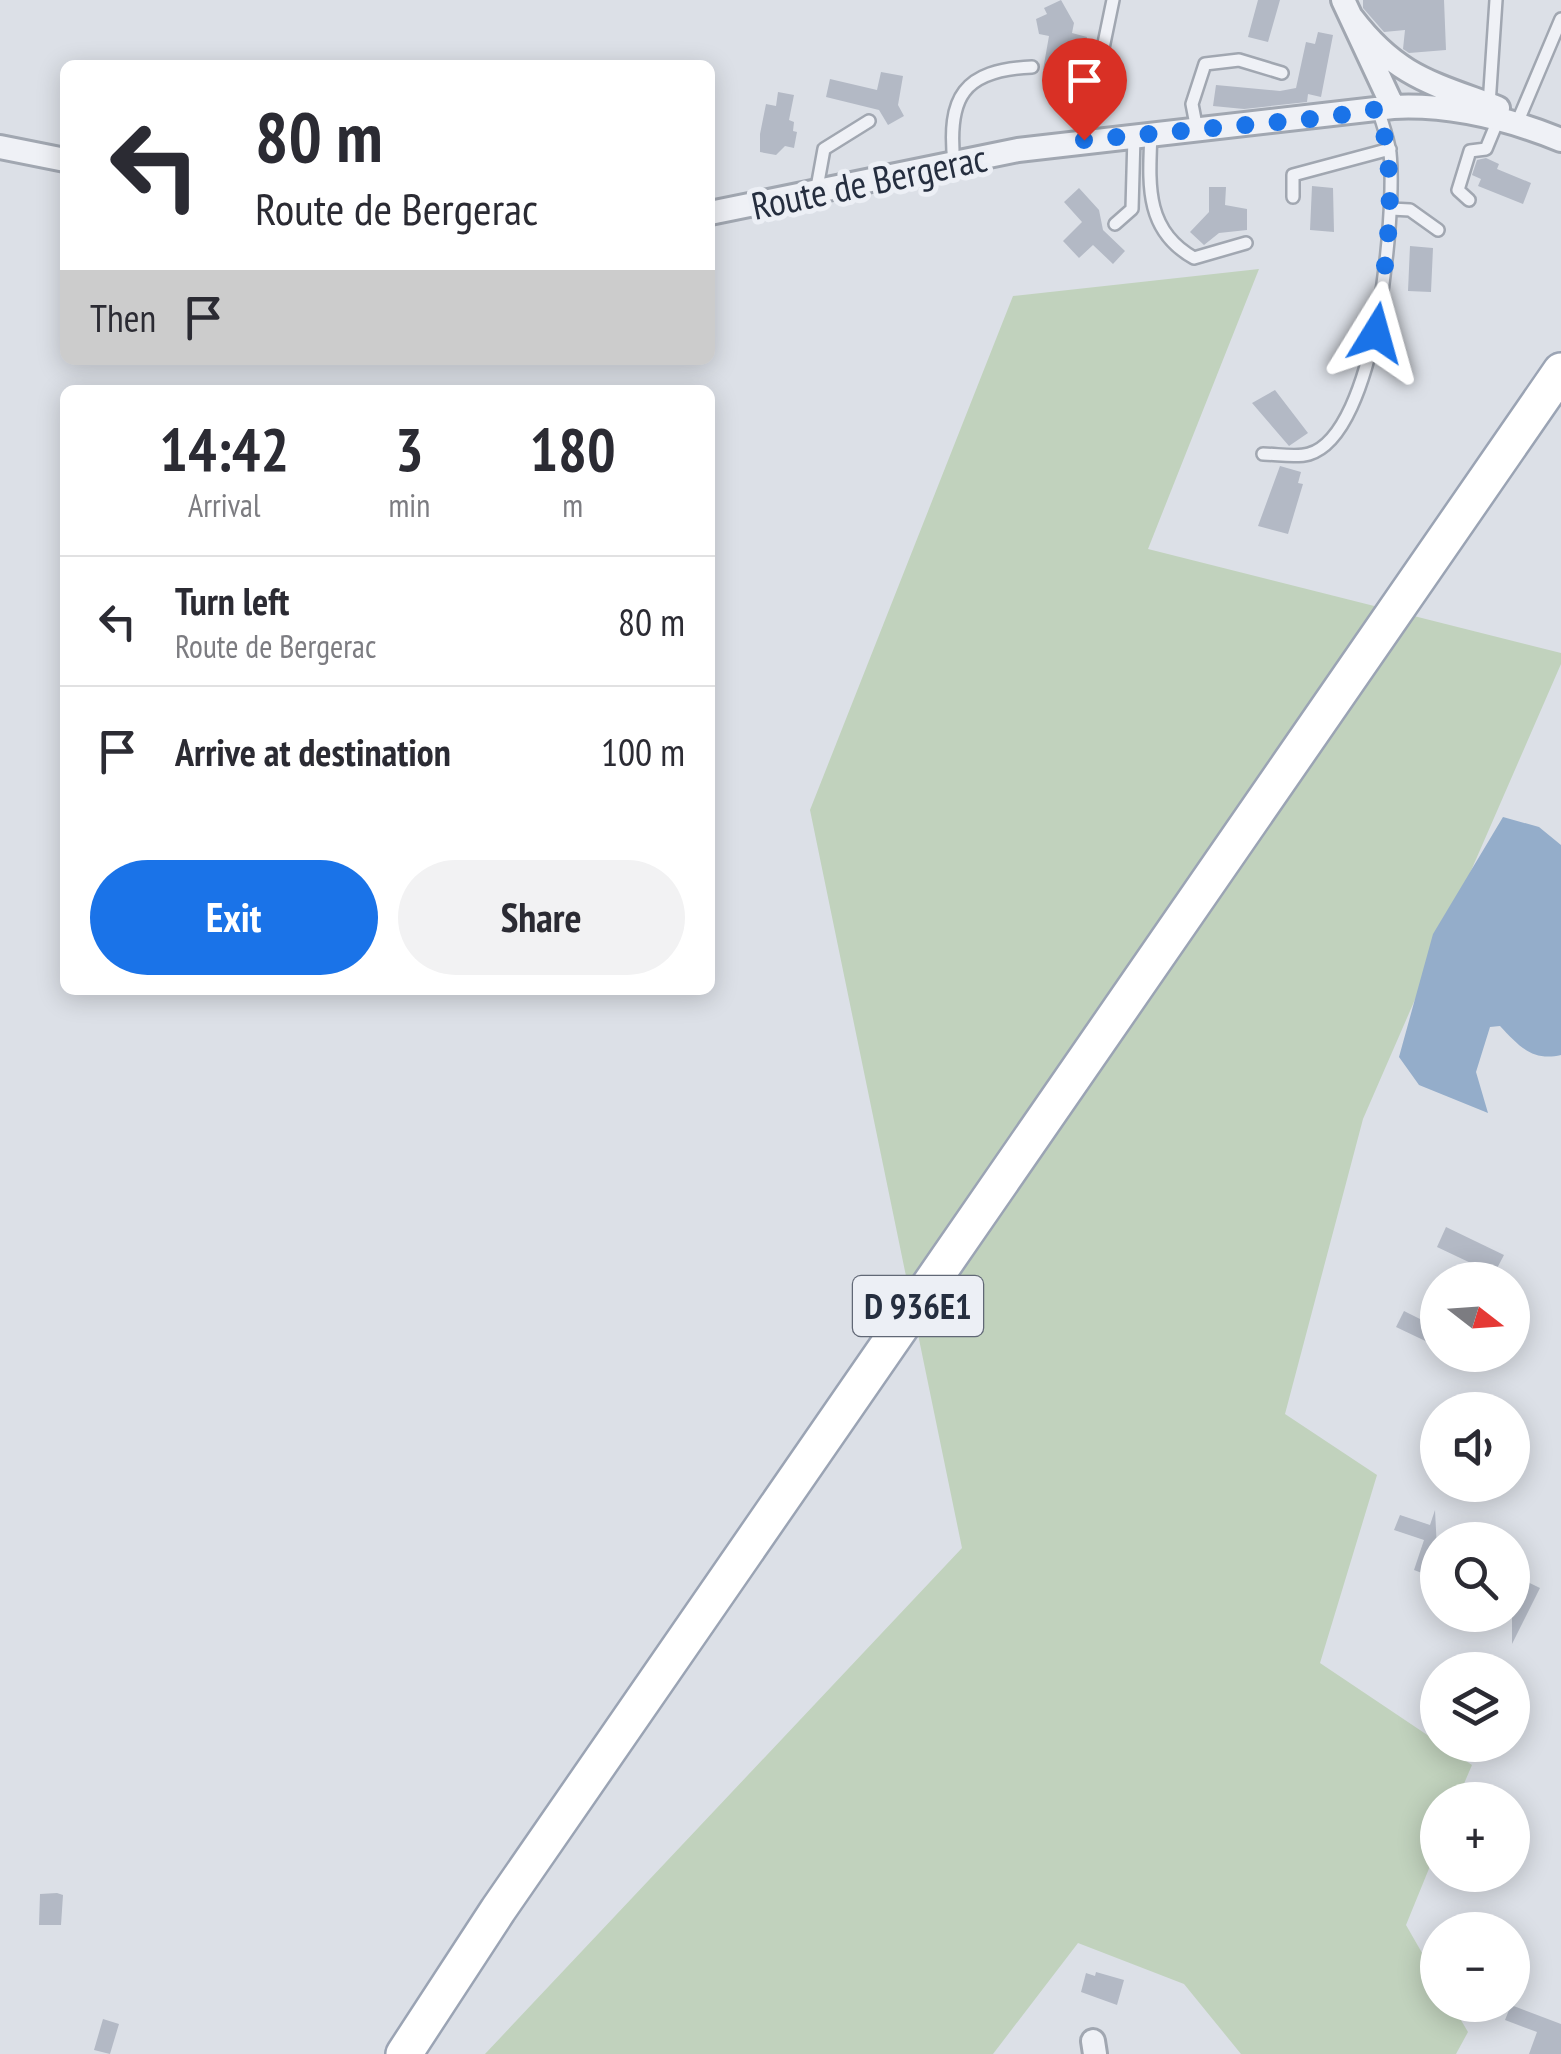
<!DOCTYPE html>
<meta charset="utf-8">
<style>
:root{--surface:#fff;--page:#f2f2f3;--text:#2b2b33;--muted:#7c7c81;--line:#e1e1e2;--accent:#1a73e8}
body{margin:0;font-family:"PT Sans Narrow",sans-serif;background:var(--page);color:var(--text);height:100vh;display:flex;flex-direction:column;font-size:38px;white-space:nowrap}
*{box-sizing:border-box;margin:0}
p{font-size:32px;color:var(--muted)}
.icon{flex:none;width:55px;height:55px;fill:none;stroke:currentColor;stroke-width:2;stroke-linecap:round;stroke-linejoin:round}
.map{position:relative;flex:1;overflow:hidden}
.details{position:absolute;left:60px;top:385px;width:655px;height:610px;display:flex;flex-direction:column;background:var(--surface);border-radius:15px;box-shadow:0 5px 25px #0003}
.details>*{flex:none}
.banner{position:absolute;left:60px;top:60px;width:655px;height:305px;border-radius:15px;box-shadow:0 5px 25px #0003;background:#fff;color:var(--text);overflow:hidden}
.needle{width:65px;rotate:107deg}
.controls{position:absolute;left:1420px;top:1262px;display:grid;gap:20px}
.controls a{display:grid;place-items:center;width:110px;height:110px;border-radius:50%;background:var(--surface);box-shadow:0 5px 25px #0003;font-size:50px}
.pin{position:absolute;display:grid;place-items:center;width:85px;height:85px;color:#fff;margin:-102px -42px;border-radius:50% 50% 50% 0;rotate:-45deg;box-shadow:0 0 10px #0007}
.pin .icon{rotate:45deg}
.me{position:absolute;width:110px;margin:-55px;rotate:8deg;stroke-linejoin:round;filter:drop-shadow(0 0 8px #0008)}
.turn{display:flex;align-items:center;gap:35px;height:210px;padding:0 30px;font-size:45px}
.turn .icon{width:130px;height:130px;stroke-width:2.5}
.turn b{display:block;font-size:70px;line-height:85px}
.then{display:flex;align-items:center;height:95px;padding:0 30px;background:#0003;gap:20px;font-size:38px}
.eta{display:flex;justify-content:space-evenly;align-items:center;height:170px;text-align:center}
.eta b{font-size:60px;font-weight:600;line-height:70px}
.cta{display:flex;gap:20px;margin-top:auto;padding:20px 30px}
.cta a{flex:1;height:115px;border-radius:60px;background:var(--accent);color:#fff;font-size:40px;font-weight:600;line-height:115px;text-align:center}
.cta a+a{background:var(--page);color:var(--text)}
ul{padding:0;list-style:none}
li{display:flex;align-items:center;gap:30px;height:130px;padding:0 30px;border-top:2px solid var(--line)}
li div{flex:1}
li b{display:block;font-size:38px}
li em{font-style:normal}
.map>svg:first-child{display:block}
.green{fill:#c1d2bd}
.water{fill:#94adca}
.building{fill:#b3b9c5}
.lines{fill:none;stroke-linecap:round;stroke-linejoin:round}
.service-casing{stroke:#a1a7b1;stroke-width:16}
.minor-casing{stroke:#a1a7b1;stroke-width:28}
.primary-casing{stroke:#9ba4b4;stroke-width:40}
.service{stroke:#eff1f6;stroke-width:11}
.minor{stroke:#eff1f6;stroke-width:22}
.primary{stroke:#fff;stroke-width:35}
.route{stroke:#1a73e8;stroke-width:18;stroke-dasharray:0 32.4}
.labels{text-anchor:middle;dominant-baseline:central;stroke-width:10;stroke-linejoin:round;paint-order:stroke}
.shield{fill:#eceff5;stroke:#616876;stroke-width:2.5}
.shield-label{font-size:35px;font-weight:bold;fill:#252e3f}
.street-label{font-size:38px;fill:#252e3f;stroke:#eceff5}
</style>
<div class="map">
<svg width="1561" height="2054" viewBox="0 0 1561 2054">
<rect width="100%" height="100%" fill="#dce0e7"/>
<path class="green" d="M1259 269 1148 549 1561 653V664L1363 1119 1285 1414 1377 1475 1320 1663 1472 1765 1457 1800H1438L1437 1849 1406 1925 1437 1979 1438 2005H1452L1468 2032 1456 2054H1241L1184 1984 1078 1943 993 2054H485L962 1548 810 810 1013 296Z"/>
<path class="water" d="M1503 817 1539 827 1561 845V1055C1532 1062 1518 1045 1500 1026L1490 1027 1476 1072 1488 1113 1419 1085 1399 1057 1433 934Z"/>
<path class="building" d="M1061 0 1074 23 1072 33 1087 37 1080 74 1043 70 1049 36 1039 34 1036 19 1047 14 1044 8Z
M1258 0H1280L1268 42 1248 37Z
M1363 0H1444L1446 50 1409 53 1403 49 1405 30 1384 32 1363 8Z
M1318 32 1333 35 1321 97 1308 94 1307 102 1244 109 1213 106 1216 85 1280 91 1296 88 1306 42 1315 44Z
M881 72 903 76 898 105 904 116 888 125 879 110 826 97 830 79 877 90Z
M778 92 794 95 789 120 794 122 793 131 797 132 794 148 785 146 776 155 760 152V134L766 104 776 106Z
M1486 158 1499 164 1497 169 1531 183 1523 204 1478 186 1481 179 1472 175 1477 160Z
M1312 186 1333 188 1334 232 1310 230Z
M1209 187H1226L1225 205 1247 209V230L1219 233 1204 245 1190 232 1209 212Z
M1079 188 1099 210 1103 230 1125 251 1113 264 1093 245 1079 258 1063 241 1082 222 1064 202Z
M1410 246 1433 248 1431 292 1408 291Z
M1275 390 1308 433 1289 446 1252 403Z
M1280 466 1301 472 1298 483 1303 484 1288 534 1258 526Z
M1446 1227 1504 1255 1494 1274 1437 1247Z
M1404 1311 1438 1328V1347L1396 1327Z
M1435 1510 1438 1569 1435 1578 1414 1570 1424 1540 1394 1530 1400 1515 1430 1525Z
M1517 1577 1540 1588 1512 1644V1586Z
M57 1893 63 1895 61 1925H39L40 1894Z
M1096 1972 1124 1980 1117 2005 1081 1992 1086 1973 1095 1976Z
M1511 2005 1561 2024V2054H1529L1537 2032 1505 2020Z
M103 2019 119 2024 110 2054 94 2050Z"/>
<g class="lines">
<g class="service-casing">
<path id="service" d="M1489 105 1496 0
M1520 116 1561 19
M1197 130 1192 104 1205 64 1239 60 1282 73
M1151 133C1149 183 1144 230 1194 258L1246 243
M1084 140 1113 0
M954 163C947 97 963 70 1032 67
M816 193 824 149 869 121
M1293 197V175L1390 149
M1469 200 1458 190 1470 151 1486 149 1498 120
M1391 209 1410 210 1438 230
M1115 224 1132 209 1134 136
M1263 454C1277 454 1296 458 1309 454 1377 434 1396 213 1390 153 1388 138 1382 123 1378 109"/>
</g>
<g class="minor-casing">
<path id="minor" d="M1343 0 1393 107
M1352 18C1397 77 1432 83 1498 108
M0 147 65 160
M710 213 1018 150 1393 107C1449 104 1509 119 1561 140
M1093 2041 1095 2054"/>
</g>
<g class="primary-casing">
<path id="primary" d="M404 2054 498 1910 1561 371"/>
</g>
<use href="#service" class="service"/>
<use href="#minor" class="minor"/>
<use href="#primary" class="primary"/>
</g>
<g class="lines">
<path class="route" d="M1084 140 1322 118 1378 109C1400 184 1386 257 1376 333"/>
</g>
<g class="labels">
<rect class="shield" x="853" y="1276" width="130" height="60" rx="8"/>
<g class="shield-label">
<text x="918" y="1306">D 936E1</text>
</g>
<g class="street-label">
<text transform="translate(869 181) rotate(-12)">Route de Bergerac</text>
</g>
</g>
</svg>
<div class="controls">
<a><svg class="needle" viewBox="-14 -14 28 28"><path d="M0-13l5 13h-10z" fill="#e53935"/><path d="M0 13l5-13h-10z" fill="#7c7c81"/></svg></a>
<a><svg class="icon" aria-label="sound" viewBox="0 0 24 24"><path d="M4 9h4l5-4v14l-5-4H4zM17 9q2 3 0 6"/></svg></a>
<a><svg class="icon" aria-label="search" viewBox="0 0 24 24"><circle cx="10" cy="10" r="6"/><path d="M15 15l6 6"/></svg></a>
<a><svg class="icon" aria-label="layers" viewBox="0 0 24 24"><path d="M12 4l9 5-9 5-9-5zM3 14l9 5 9-5"/></svg></a>
<a>+</a>
<a>−</a>
</div>
<div class="pin" style="left:1084px;top:140px;background:#d93025"><svg class="icon" aria-label="arrive" viewBox="0 0 24 24"><path d="M6 21V4h12l-3 4 3 4H6"/></svg></div>
<svg class="me" style="left:1376px;top:333px" viewBox="-20 -20 40 40"><path d="M0-17L14 15 0 8-14 15z" fill="#1a73e8" stroke="#fff" stroke-width="4"/></svg>
<div class="banner">
<div class="turn"><svg class="icon" aria-label="left" viewBox="0 0 24 24"><path d="M17 20v-9H6M10 6l-5 5 5 5"/></svg><div><b>80 m</b>Route de Bergerac</div></div>
<div class="then">Then<svg class="icon" aria-label="arrive" viewBox="0 0 24 24"><path d="M6 21V4h12l-3 4 3 4H6"/></svg></div>
</div>
<section class="details">
<div class="eta">
<div><b>14:42</b><p>Arrival</p></div>
<div><b>3</b><p>min</p></div>
<div><b>180</b><p>m</p></div>
</div>
<ul>
<li><svg class="icon" aria-label="left" viewBox="0 0 24 24"><path d="M17 20v-9H6M10 6l-5 5 5 5"/></svg><div><b>Turn left</b><p>Route de Bergerac</p></div><em>80 m</em></li>
<li><svg class="icon" aria-label="arrive" viewBox="0 0 24 24"><path d="M6 21V4h12l-3 4 3 4H6"/></svg><div><b>Arrive at destination</b></div><em>100 m</em></li>
</ul>
<div class="cta"><a>Exit</a><a>Share</a></div>
</section>
</div>
